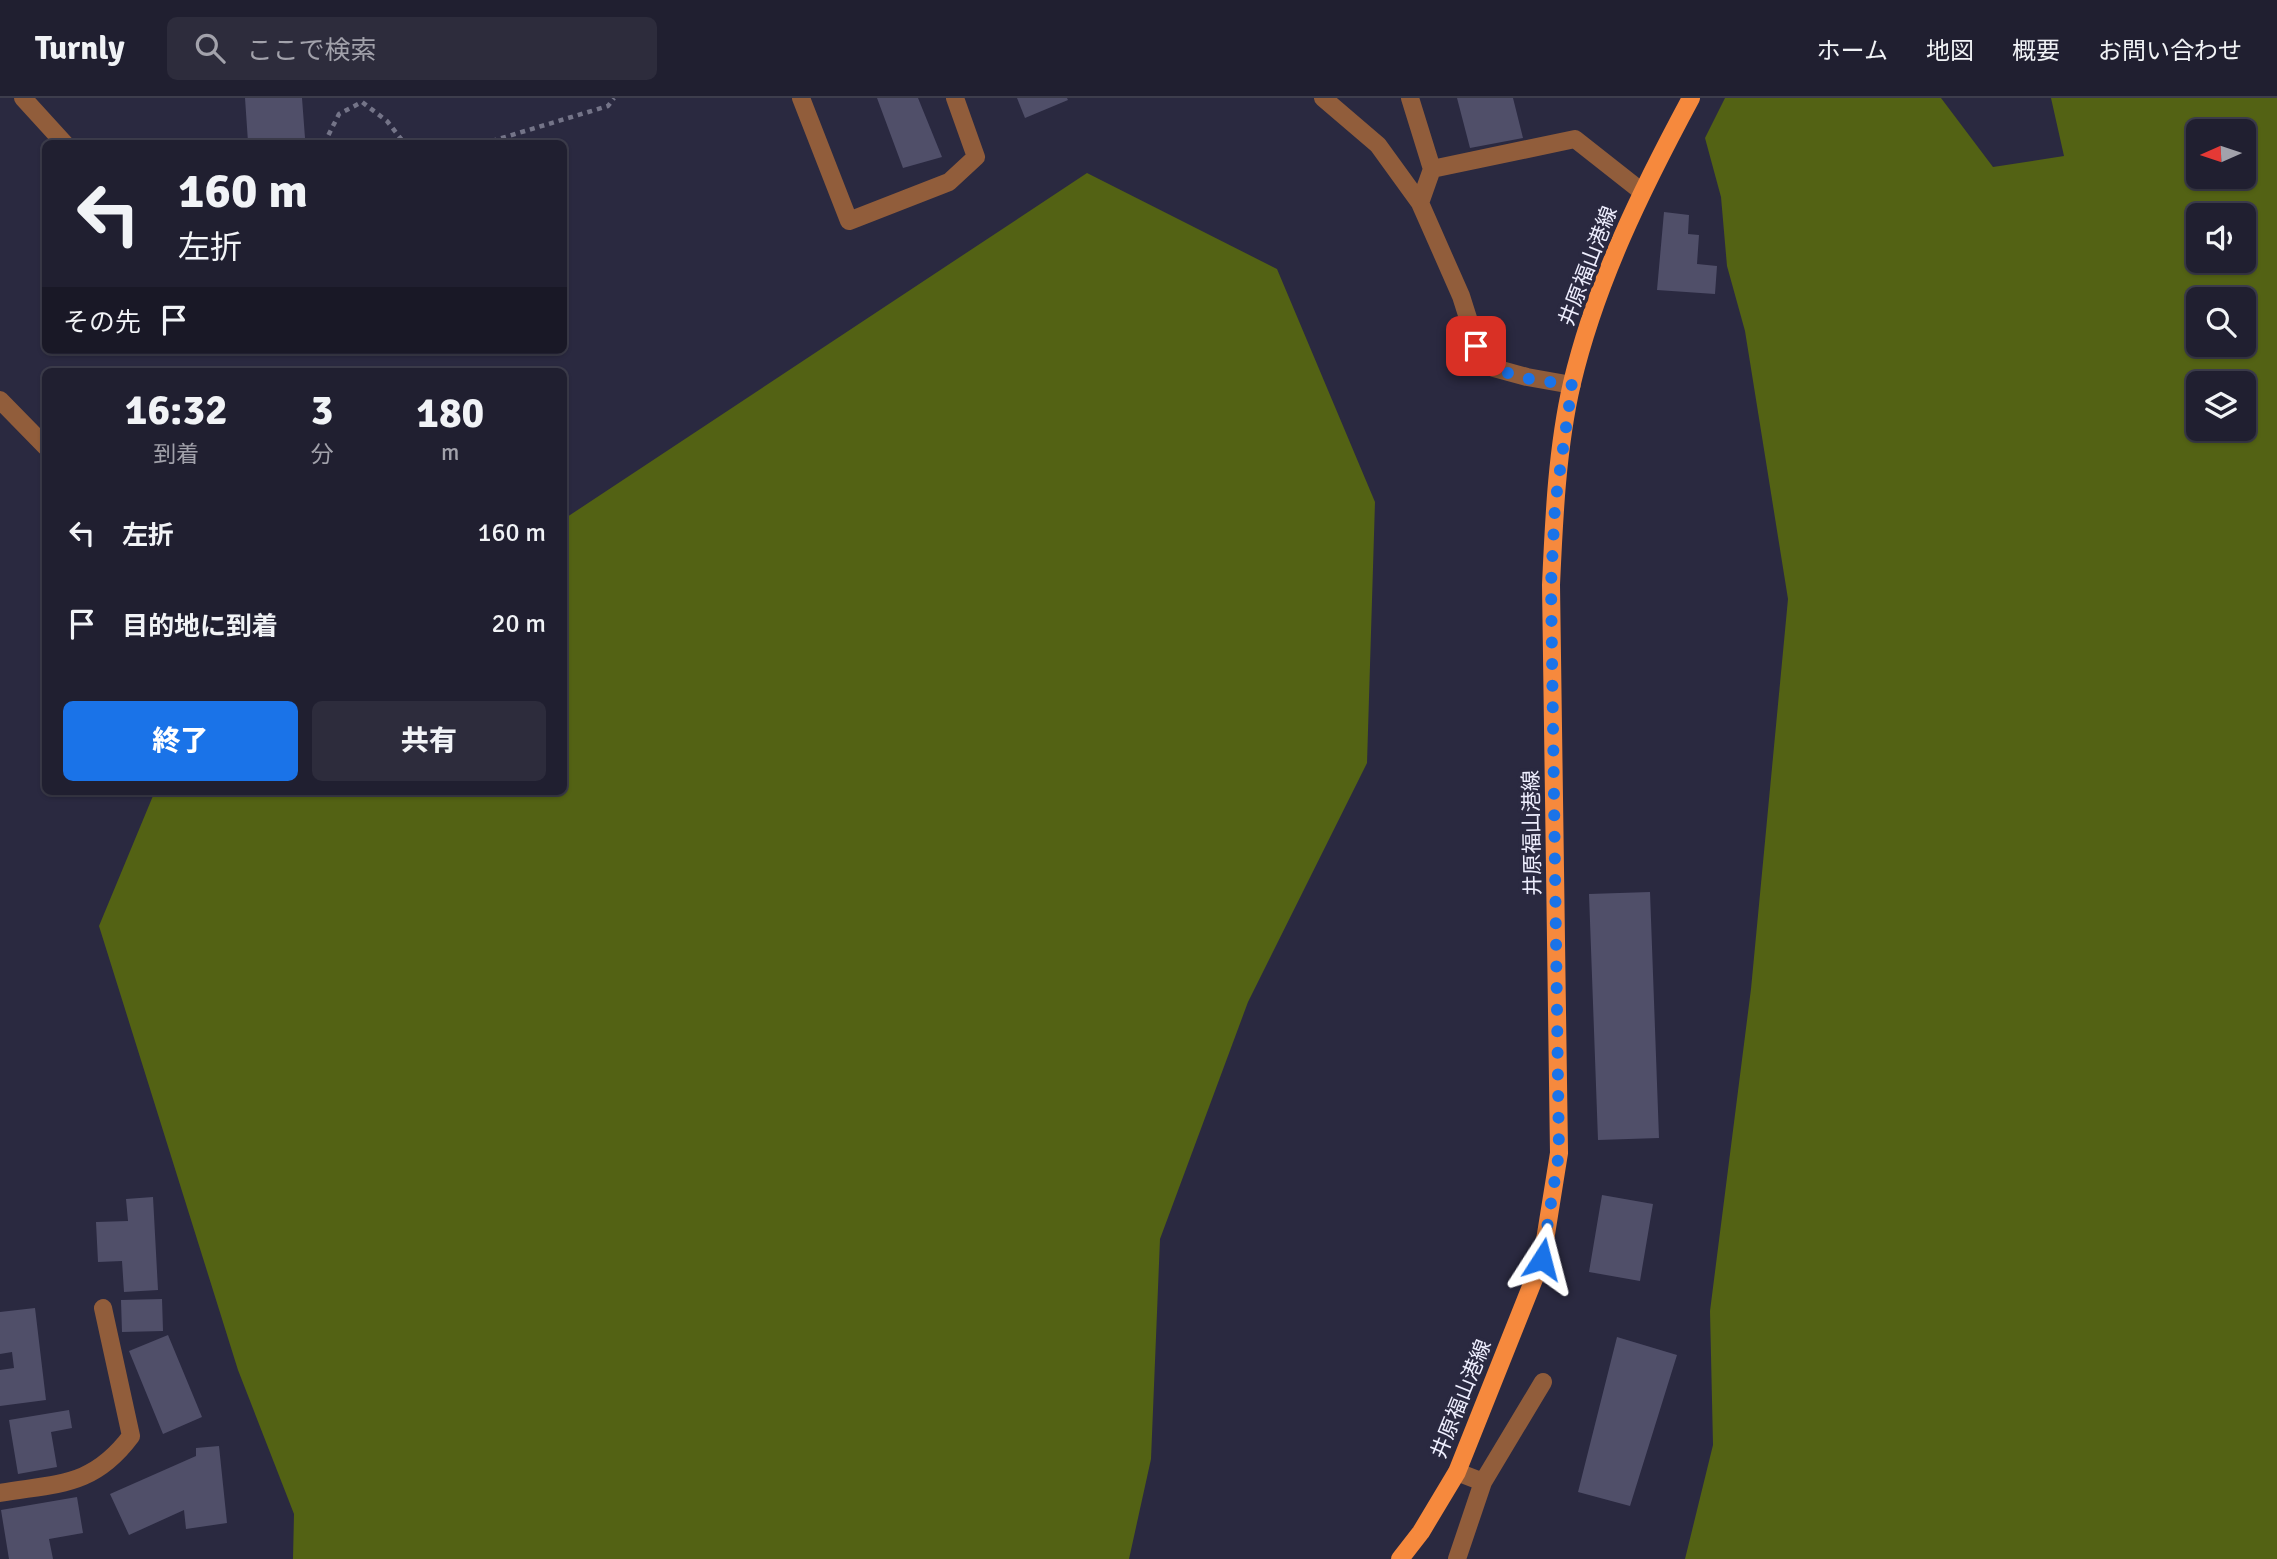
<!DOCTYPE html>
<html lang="ja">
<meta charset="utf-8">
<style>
:root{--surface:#201f30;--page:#2d2c3c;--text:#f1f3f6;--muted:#a2a2ab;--line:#3d3d4c;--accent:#1a73e8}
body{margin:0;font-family:Signika,"Noto Sans JP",sans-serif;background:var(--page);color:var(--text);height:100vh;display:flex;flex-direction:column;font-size:26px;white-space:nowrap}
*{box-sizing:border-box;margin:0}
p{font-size:23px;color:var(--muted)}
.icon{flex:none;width:38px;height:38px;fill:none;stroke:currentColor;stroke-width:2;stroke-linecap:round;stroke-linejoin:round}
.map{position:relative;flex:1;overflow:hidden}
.side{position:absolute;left:42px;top:270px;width:525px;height:427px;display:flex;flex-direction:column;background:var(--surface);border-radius:10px;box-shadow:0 2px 5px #0004,0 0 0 2px var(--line)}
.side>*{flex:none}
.top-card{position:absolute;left:42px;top:42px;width:525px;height:214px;border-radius:10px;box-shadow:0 2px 5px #0004,0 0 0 2px var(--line);background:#201f30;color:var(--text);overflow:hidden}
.needle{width:46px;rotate:267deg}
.tools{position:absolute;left:2186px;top:21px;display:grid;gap:14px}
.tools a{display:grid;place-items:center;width:70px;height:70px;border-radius:10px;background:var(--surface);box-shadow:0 2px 5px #0004,0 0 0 2px var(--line);font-size:35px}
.pin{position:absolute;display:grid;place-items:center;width:60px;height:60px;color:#fff;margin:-30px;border-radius:14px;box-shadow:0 4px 10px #0006}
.me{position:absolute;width:77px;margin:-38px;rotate:9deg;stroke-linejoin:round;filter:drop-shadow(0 0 5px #0008)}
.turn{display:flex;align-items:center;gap:24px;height:147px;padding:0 21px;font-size:32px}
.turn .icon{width:91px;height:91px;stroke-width:2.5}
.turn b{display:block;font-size:49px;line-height:60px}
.then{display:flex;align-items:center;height:66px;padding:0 21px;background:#0003;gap:14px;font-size:26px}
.eta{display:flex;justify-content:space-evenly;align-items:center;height:119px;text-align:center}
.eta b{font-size:42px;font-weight:800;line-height:49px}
.action{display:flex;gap:14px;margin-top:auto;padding:14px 21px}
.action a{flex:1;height:80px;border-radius:10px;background:var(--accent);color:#fff;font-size:28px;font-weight:800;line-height:80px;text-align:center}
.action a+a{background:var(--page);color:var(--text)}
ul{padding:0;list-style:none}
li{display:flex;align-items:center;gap:21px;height:91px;padding:0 21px}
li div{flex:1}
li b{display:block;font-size:26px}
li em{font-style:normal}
header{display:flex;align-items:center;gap:42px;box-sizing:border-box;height:98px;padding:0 35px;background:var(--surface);border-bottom:2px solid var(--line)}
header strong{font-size:33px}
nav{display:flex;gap:38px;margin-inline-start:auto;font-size:24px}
.search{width:490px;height:63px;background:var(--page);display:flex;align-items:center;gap:18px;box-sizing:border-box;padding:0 24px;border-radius:10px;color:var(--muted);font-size:26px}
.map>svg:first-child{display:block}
.forest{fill:#536214;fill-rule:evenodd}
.building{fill:#504f69}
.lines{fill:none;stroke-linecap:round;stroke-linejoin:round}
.path{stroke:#747488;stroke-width:4.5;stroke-dasharray:5 5;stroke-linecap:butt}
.service{stroke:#915d3b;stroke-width:18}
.minor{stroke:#915d3b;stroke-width:18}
.primary{stroke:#f6893d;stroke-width:18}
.route{stroke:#1a73e8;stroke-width:12;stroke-dasharray:0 21.6}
.labels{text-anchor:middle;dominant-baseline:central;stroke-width:7;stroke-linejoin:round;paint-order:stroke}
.street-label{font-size:21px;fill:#eeeefe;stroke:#2a2940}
</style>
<header>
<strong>Turnly</strong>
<div class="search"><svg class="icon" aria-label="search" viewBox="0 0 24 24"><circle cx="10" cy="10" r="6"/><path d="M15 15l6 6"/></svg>ここで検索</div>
<nav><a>ホーム</a><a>地図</a><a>概要</a><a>お問い合わせ</a></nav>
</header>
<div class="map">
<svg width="2277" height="1461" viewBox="0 0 2277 1461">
<rect width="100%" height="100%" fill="#2a2940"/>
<path class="forest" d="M1725 0H1941L1993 69 2064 58 2051 0H2277V1461H1685L1713 1347 1710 1213 1751 891 1788 501 1745 233 1727 168 1721 99 1705 40ZM2198 33H2244V79H2198ZM2198 117H2244V163H2198ZM2198 201H2244V247H2198ZM2198 285H2244V331H2198Z
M1087 75 1277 171 1375 404 1367 665 1248 904 1160 1141 1151 1361 1129 1461H293L294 1416 238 1272 99 828 155 693H564V421Z"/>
<path class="building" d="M245 0H302L305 40 248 44Z
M877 0H918L942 59 903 70Z
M1017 0H1067L1068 2 1025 20Z
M1457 0H1513L1523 40 1470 50Z
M1664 114 1689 117 1688 136 1699 137 1697 166 1717 168 1715 196 1657 192Z
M1650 794 1659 1040 1598 1042 1589 796Z
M1602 1097 1653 1106 1640 1183 1589 1174Z
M153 1099 158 1192 124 1194 122 1163 98 1164 96 1124 128 1123 126 1101Z
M162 1201 163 1233 122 1234 121 1202Z
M35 1210 46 1302 0 1308V1272L14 1270 12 1254 0 1256V1214Z
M168 1237 202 1319 163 1336 129 1253Z
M1617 1239 1677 1257 1630 1408 1578 1394Z
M69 1312 72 1330 51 1334 57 1369 18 1376 9 1322Z
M219 1348 227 1425 186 1431 184 1412 129 1437 110 1396 196 1358V1350Z
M77 1399 83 1435 49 1441 53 1461H9L1 1412Z"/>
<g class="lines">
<path class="path" d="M324 46 339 16 362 4 387 23 405 46
M482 46 608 8 614 0"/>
<path class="service" d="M801 0 849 123 949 84 976 59 955 0
M1323 0 1378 47 1420 105 1461 198 1481 261 1494 270 1527 279 1572 287
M1410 0 1432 71 1420 105
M1432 71 1575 41 1641 93
M1457 1374 1483 1384 1543 1284
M0 1395C58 1385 93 1389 131 1338L103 1210
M1457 1461 1483 1384"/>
<path class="minor" d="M23 0 65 46
M0 302 46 349"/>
<path class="primary" d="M1400 1461 1421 1434 1457 1374 1542 1161 1559 1055 1551 487C1554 420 1557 350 1572 285 1596 184 1642 91 1691 0"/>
</g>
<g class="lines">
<path class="route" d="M1476 248C1489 281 1541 282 1572 287L1555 407 1551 486 1559 1055 1542 1161"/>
</g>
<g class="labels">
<g class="street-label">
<text transform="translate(1588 168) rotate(-69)">井原福山港線</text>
<text transform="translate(1532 735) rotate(-91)">井原福山港線</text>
<text transform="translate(1461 1301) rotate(-68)">井原福山港線</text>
</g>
</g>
</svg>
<div class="tools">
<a><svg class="needle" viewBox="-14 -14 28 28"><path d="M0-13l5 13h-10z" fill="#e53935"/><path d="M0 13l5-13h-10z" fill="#a2a2ab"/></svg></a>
<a><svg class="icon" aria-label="sound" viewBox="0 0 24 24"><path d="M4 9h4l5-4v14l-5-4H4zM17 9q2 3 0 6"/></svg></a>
<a><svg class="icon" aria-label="search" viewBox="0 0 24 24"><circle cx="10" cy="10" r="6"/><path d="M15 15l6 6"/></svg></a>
<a><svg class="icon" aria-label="layers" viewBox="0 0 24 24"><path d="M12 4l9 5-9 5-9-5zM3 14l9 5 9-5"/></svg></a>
</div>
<div class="pin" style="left:1476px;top:248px;background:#d93025"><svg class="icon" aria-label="arrive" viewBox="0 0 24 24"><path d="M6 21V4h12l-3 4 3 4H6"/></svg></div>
<svg class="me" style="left:1542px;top:1161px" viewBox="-20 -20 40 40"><path d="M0-17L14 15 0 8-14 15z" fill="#1a73e8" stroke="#fff" stroke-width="4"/></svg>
<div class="top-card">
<div class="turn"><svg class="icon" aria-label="left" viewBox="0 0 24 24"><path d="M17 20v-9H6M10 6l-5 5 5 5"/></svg><div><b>160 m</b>左折</div></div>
<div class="then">その先<svg class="icon" aria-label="arrive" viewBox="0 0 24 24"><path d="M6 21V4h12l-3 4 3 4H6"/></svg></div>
</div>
<section class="side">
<div class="eta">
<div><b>16:32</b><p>到着</p></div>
<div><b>3</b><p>分</p></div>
<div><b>180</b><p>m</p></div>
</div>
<ul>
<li><svg class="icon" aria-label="left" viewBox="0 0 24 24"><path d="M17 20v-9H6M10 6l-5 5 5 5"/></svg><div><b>左折</b></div><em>160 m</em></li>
<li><svg class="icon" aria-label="arrive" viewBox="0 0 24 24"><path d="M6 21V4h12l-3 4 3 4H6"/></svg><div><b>目的地に到着</b></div><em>20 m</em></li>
</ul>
<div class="action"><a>終了</a><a>共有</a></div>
</section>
</div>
